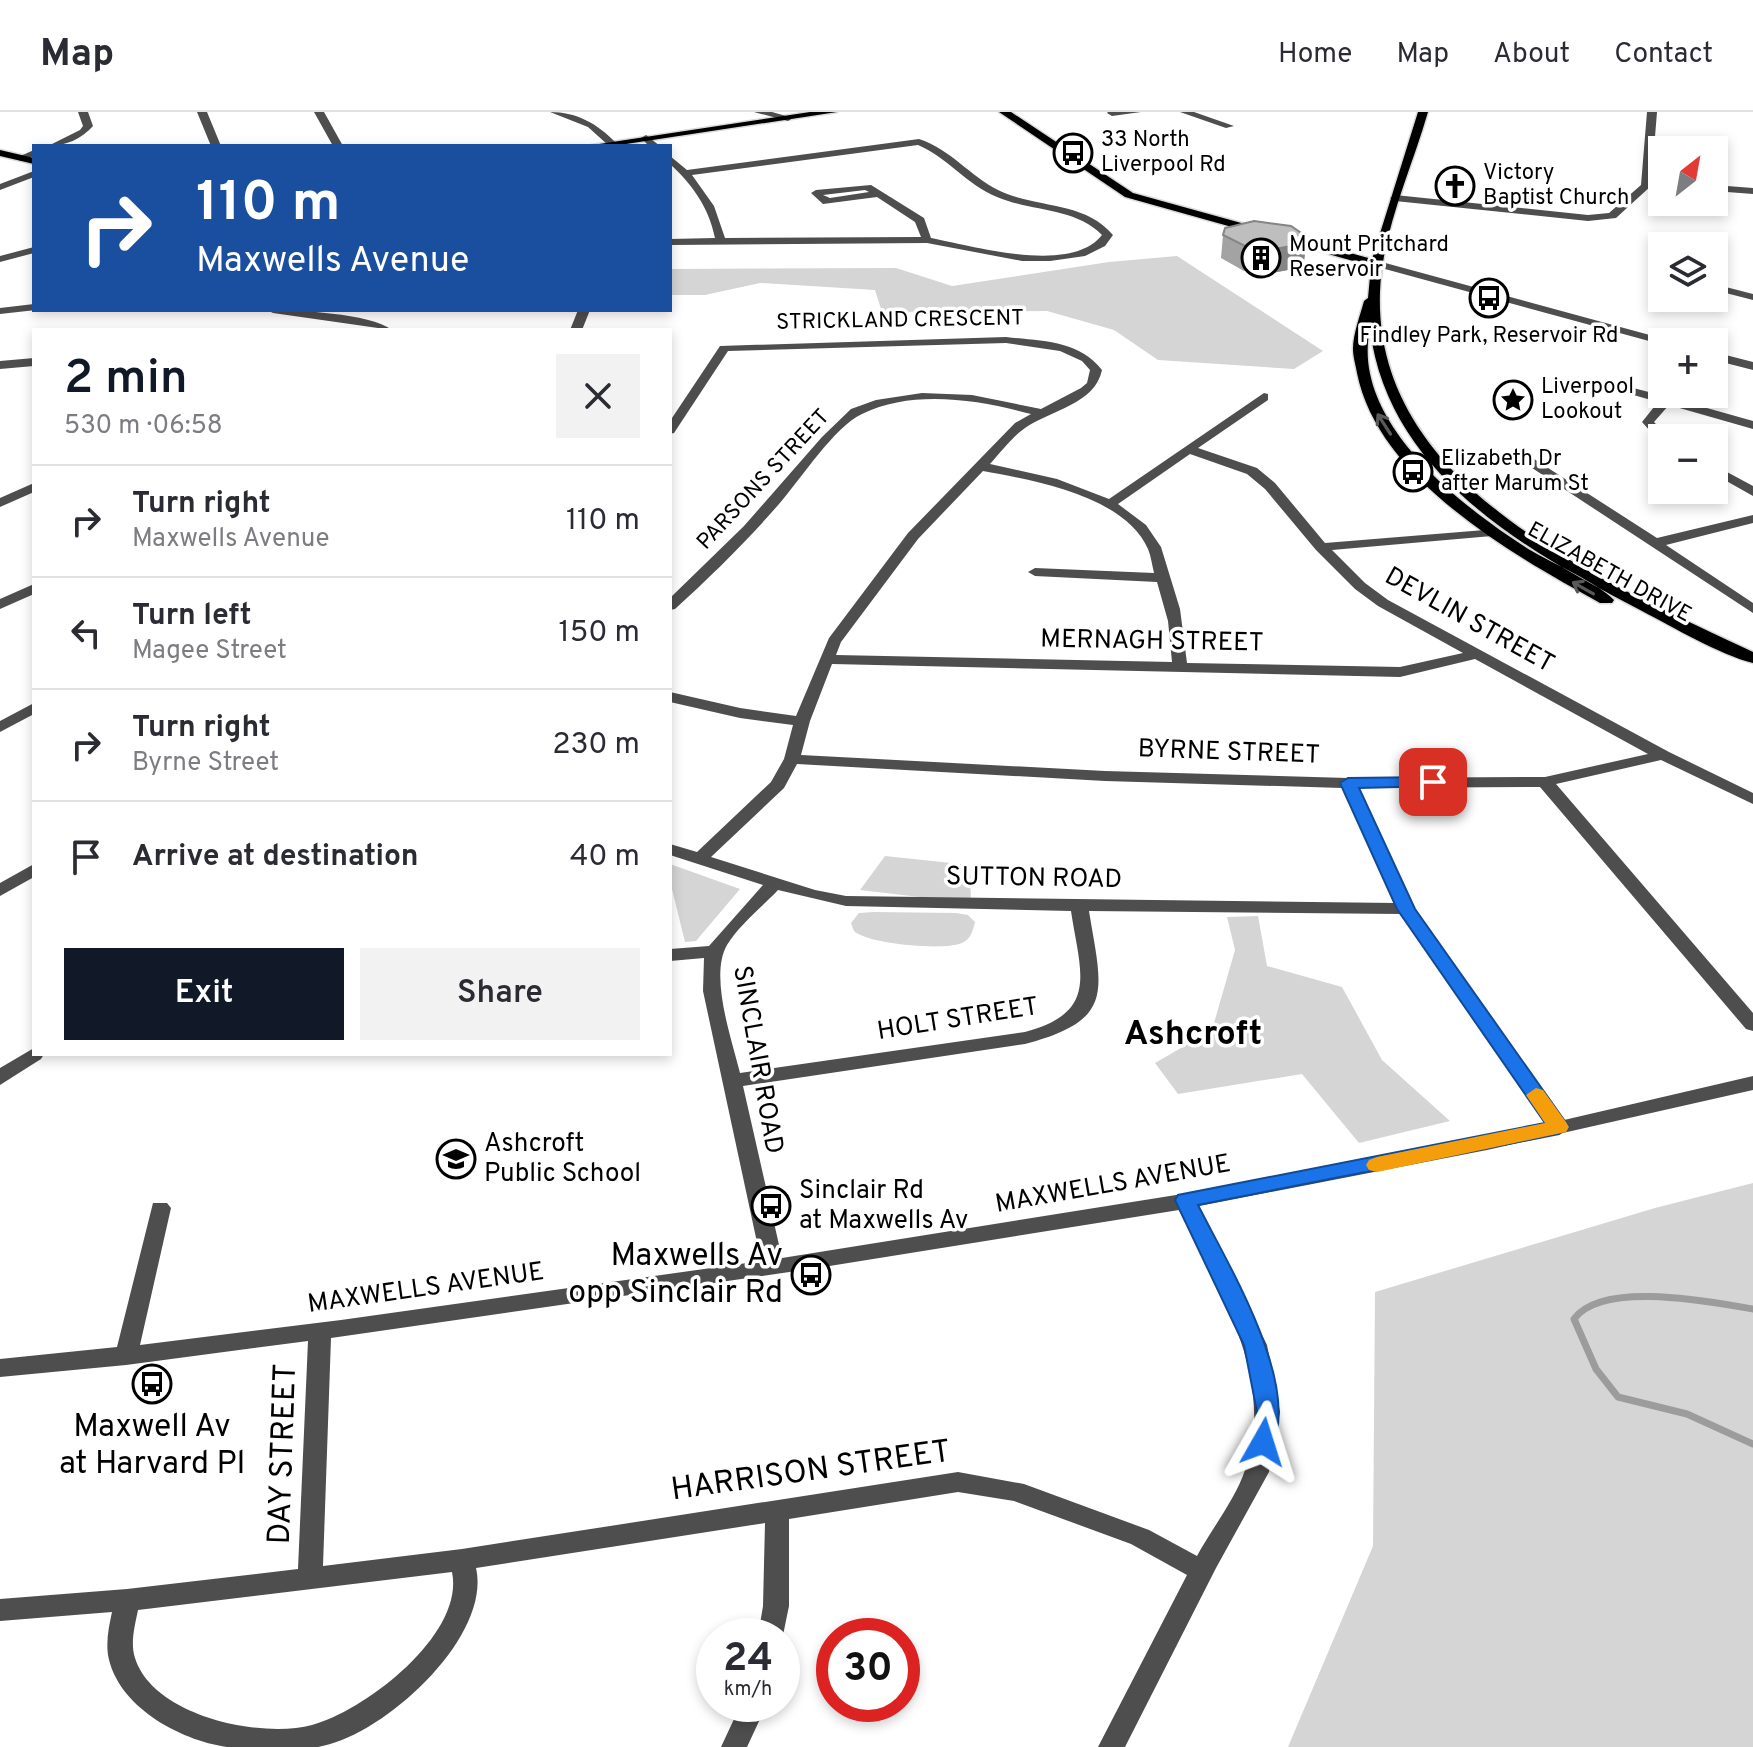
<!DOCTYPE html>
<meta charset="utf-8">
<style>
:root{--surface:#fff;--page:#f2f2f3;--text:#2b2b33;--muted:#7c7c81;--line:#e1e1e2;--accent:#111827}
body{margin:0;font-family:Overpass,sans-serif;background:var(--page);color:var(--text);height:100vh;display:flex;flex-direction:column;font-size:30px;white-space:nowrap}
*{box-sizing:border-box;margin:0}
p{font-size:26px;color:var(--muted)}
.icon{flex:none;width:44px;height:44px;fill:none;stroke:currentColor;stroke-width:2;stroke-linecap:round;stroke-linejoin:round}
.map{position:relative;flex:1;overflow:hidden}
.panel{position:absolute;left:32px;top:216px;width:640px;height:728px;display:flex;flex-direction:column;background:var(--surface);border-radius:0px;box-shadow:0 4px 12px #0003}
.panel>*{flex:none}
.hud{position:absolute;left:32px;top:32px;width:640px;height:168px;border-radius:0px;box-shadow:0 4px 12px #0003;background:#1a4fa0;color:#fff;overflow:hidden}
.needle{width:52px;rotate:31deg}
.fabs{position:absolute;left:1648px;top:24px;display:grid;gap:16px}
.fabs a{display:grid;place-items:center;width:80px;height:80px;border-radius:0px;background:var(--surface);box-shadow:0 4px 12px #0003;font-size:40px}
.speed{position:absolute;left:696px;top:1506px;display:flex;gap:16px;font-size:40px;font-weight:700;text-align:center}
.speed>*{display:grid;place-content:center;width:104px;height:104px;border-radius:50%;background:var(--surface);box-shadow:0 4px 12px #0003;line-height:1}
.speed small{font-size:20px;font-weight:400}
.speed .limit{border:12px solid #d22;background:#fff;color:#111}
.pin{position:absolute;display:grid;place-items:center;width:68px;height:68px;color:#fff;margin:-34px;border-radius:16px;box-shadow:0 4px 12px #0006}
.me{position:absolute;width:88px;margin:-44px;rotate:6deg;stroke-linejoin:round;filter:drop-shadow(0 0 6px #0008)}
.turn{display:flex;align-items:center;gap:28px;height:168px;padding:0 32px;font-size:36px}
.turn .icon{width:104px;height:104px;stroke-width:2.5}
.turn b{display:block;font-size:56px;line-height:68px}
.round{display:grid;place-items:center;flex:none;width:84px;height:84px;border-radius:0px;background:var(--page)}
.overview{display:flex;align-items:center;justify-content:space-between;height:136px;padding:0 32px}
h1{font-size:48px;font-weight:600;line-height:60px;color:var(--accent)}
.action{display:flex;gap:16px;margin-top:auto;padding:16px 32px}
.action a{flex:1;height:92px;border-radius:0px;background:var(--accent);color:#fff;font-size:32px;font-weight:600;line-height:92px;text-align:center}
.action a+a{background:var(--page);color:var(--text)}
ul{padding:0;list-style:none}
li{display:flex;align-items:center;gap:24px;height:112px;padding:0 32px;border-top:2px solid var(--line)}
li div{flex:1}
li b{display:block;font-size:30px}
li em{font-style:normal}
header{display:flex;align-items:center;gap:48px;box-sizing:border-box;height:112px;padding:0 40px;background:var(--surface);border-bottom:2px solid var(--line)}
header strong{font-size:38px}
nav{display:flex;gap:44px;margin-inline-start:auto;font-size:28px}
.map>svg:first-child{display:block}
.green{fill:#d5d5d5}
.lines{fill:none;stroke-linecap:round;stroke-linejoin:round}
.stream{stroke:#9c9c9c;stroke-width:7}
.major-casing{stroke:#dbdbdb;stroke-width:3}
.minor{fill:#4e4e4e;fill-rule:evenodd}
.major{fill:#000;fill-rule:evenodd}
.wall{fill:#a3a3a3}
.shaded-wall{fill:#858585}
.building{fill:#bebebe;stroke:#858585;stroke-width:2}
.oneway{stroke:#595959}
.route{fill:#1a73e8;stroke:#114b97;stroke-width:2}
.slow{fill:#f59e0b}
.labels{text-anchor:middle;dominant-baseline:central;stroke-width:7;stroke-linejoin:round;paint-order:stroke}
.far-poi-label{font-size:22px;fill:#000;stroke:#fff;text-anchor:start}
.far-street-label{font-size:22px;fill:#000;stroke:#fff}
.street-label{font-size:26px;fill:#000;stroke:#fff}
.poi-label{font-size:26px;fill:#000;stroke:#fff;text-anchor:start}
.near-poi-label{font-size:32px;fill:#000;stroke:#fff;text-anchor:end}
.near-street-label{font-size:32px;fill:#000;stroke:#fff}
.district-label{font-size:34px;font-weight:bold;fill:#000;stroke:#fff}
</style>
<header>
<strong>Map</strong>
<nav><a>Home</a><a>Map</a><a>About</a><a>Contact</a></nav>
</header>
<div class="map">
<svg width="1753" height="1635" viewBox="0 0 1753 1635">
<rect width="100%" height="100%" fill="#fff"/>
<path class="green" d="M1177 144 1323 239 1294 257 1158 248 1114 218 1047 199 882 200 875 178 760 171 705 183H670V157L896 156 952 174 1109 150Z
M885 744 970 753 971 791 860 778Z
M670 752 740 777 696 829 685 830 670 769Z
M874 800 956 801 968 803 975 810C973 818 971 827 962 831 945 839 867 832 854 819L851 811 859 801Z
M1258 804 1267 854 1342 875 1382 948 1450 1009 1359 1031 1302 962 1178 982 1155 951 1212 918 1235 838 1227 805Z
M1753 1071V1635H1288L1373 1434 1375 1180 1655 1096Z"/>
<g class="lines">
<path class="stream" d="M1753 1197C1711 1190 1602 1168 1574 1207L1596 1257 1618 1285 1687 1302 1753 1332"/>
<g class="major-casing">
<path id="major" d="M810 0H837L613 34H586Z
M999 0H1011L1133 81 1372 147 1418 0H1428C1411 59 1382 119 1380 180 1373 376 1605 470 1753 540V551C1720 543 1673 515 1642 499 1525 438 1388 362 1370 217 1350 309 1462 395 1530 438 1552 451 1598 471 1614 488L1612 491H1600C1513 443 1378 367 1357 261 1356 254 1353 245 1353 237 1353 222 1360 204 1364 189L1368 186 1371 154 1125 85Z
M0 38 34 46V52L0 44Z"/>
</g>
<path class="minor" d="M78 0H88L93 14C82 27 65 34 48 34L80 18 83 14Z
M197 0H207L221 34H211Z
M314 0H324L343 34H333Z
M550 0C577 0 598 12 616 31L608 33 588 15Z
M754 0H772L793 6 788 9Z
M1141 0 1112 4 1107 1 1108 0Z
M1180 0H1194L1234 14 1226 16Z
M1647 0H1657L1651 74 1616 106 1588 109 1395 89 1390 86 1395 83 1588 103 1609 101 1641 73Z
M646 23 660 34H649L641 26Z
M919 27C950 37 970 64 998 78 1036 97 1083 88 1113 123L1105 134 1085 144 1050 149H1022L927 131 670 133V127L715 126C709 96 693 73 670 52V44L687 58ZM918 33C947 45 967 73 997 85 1032 100 1074 95 1102 123 1071 163 973 134 931 126L924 106 871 73 816 78 811 81 823 92 877 85 915 110 921 125 725 126 714 94 692 63ZM865 78 869 80 830 86 823 83Z
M34 38V44L21 49 16 46Z
M34 59V65L0 78V72Z
M1714 73 1753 76V82L1714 79Z
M34 135V141L0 150V144Z
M1378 149 1668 228 1670 230 1660 232 1374 154 1373 152Z
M1650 156 1662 157V164L1650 160Z
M1714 172 1753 182V188L1714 178Z
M34 192 36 198 0 202V196Z
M267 198C296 198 370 201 392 218L273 201Z
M578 198H590L582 218H570Z
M1006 225C1041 229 1079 228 1102 258 1095 292 1051 298 1025 316 1012 325 1001 340 990 352L1057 367 1109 387 1264 281 1268 282V288L1198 336 1257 356 1275 371 1325 431 1497 417V423L1492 424 1332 438 1365 471 1388 488 1669 640 1753 681V692L1661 648 1556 672 1753 901V919L1746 917 1540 675 1358 676 1415 797 1564 1008 1753 964V978L1487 1038 1199 1094 1267 1233 1280 1300 1269 1360 1216 1456 1125 1635H1098L1187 1463 1131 1432 1014 1389 958 1380 789 1407V1494L782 1528V1524H758L763 1494 765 1411 476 1456C492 1526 382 1625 318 1635 305 1635 289 1635 276 1635 260 1635 242 1635 227 1635 179 1628 117 1594 108 1543 106 1528 109 1514 112 1500L0 1509V1487L127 1477 298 1457 308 1229 126 1253 0 1265V1247L117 1235 153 1091H167L171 1096 140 1233 341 1208 761 1149 703 879 704 846 670 849V837L709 834 763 773 670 743V732L697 740 771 670 784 647 793 613 740 606 670 590V580L740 596 796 604 829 526 908 421 1015 311 1031 302C979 288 913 277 862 302 835 314 800 368 779 392 747 429 711 464 675 497L670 498V486L744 414 822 325 851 297 876 288 922 281 972 283 1041 297 1081 276 1087 271 1090 258 1082 249 1060 239 1006 231 728 239 674 321 670 322V309L720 234ZM1190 342 1247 362 1265 377 1316 438 1355 477 1378 494 1463 541 1400 555 1187 551 1180 497 1161 435 1146 413 1118 392ZM983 359C1033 368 1125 384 1148 437 1151 444 1152 453 1154 461L1035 456 1028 460 1035 464 1157 470 1168 509 1172 550 836 543 841 530 918 427ZM1475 547 1648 642 1545 665 1348 666 1105 659 801 643 810 609 832 552 1400 565ZM797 652 1105 669 1342 676 1395 791 846 784 815 778 711 745 784 676ZM778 778 846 794 1071 799C1080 860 1100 900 1025 920L740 961C732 928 709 864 727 833 739 813 762 795 778 778ZM1089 799 1401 802 1546 1012 1220 1076 782 1146 743 974 1025 932C1116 908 1102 879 1089 799ZM1179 1098C1218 1178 1277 1265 1245 1358 1236 1386 1211 1418 1197 1444L1149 1418 1024 1372 958 1360 462 1437 323 1454 331 1226 817 1156ZM452 1460C465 1522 366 1598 312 1613 261 1627 153 1604 135 1546 130 1531 135 1513 138 1498Z
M1714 240 1753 250V258L1714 248Z
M34 246V254L0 257V249Z
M1595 266 1664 284 1679 282 1675 287 1753 309V317L1669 293 1654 310 1669 326 1659 329 1642 310 1658 290 1595 272Z
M1531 345 1657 426 1753 403V411L1666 433 1753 491V501L1526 352 1525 349Z
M1714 353 1753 374V384L1714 362Z
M34 371V380L0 395V386Z
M34 472V482L0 497V487Z
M34 591V602L0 620V609Z
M34 752V765L0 784V771Z
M34 936V942H44L41 947 0 973V956Z
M741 1592H767L747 1635H721Z"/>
<use href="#major" class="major"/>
</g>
<path class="wall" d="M1223 123 1307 125 1304 149 1293 157 1272 161 1244 159 1221 146Z"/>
<path class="shaded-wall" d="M1307 125 1304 149 1293 157 1272 161 1275 137Z"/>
<path class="building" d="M1254 109 1291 114 1307 125 1296 133 1275 137 1247 135 1223 123 1225 116Z"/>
<defs><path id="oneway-shaft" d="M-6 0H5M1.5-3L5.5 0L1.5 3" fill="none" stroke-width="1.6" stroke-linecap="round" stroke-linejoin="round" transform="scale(2)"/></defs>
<g class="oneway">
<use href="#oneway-shaft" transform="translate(1384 312) rotate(-123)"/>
<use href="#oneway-shaft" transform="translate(1583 476) rotate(-151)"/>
</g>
<path class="route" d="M1433 665 1438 667 1441 670 1438 674 1359 676 1415 797 1569 1015 1559 1022 1198 1093C1227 1151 1303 1274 1271 1337L1263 1340 1254 1337 1251 1330 1257 1300 1244 1233 1175 1088 1178 1083 1545 1011 1397 797 1340 671 1348 666Z"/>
<path class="slow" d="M1536 976 1543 978 1566 1010 1569 1015 1566 1020 1377 1060 1369 1058 1366 1053 1369 1048 1377 1045 1545 1011 1526 983Z"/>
<defs>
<g id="bus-ring" transform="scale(2)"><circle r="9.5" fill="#fff" stroke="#000" stroke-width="1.5"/><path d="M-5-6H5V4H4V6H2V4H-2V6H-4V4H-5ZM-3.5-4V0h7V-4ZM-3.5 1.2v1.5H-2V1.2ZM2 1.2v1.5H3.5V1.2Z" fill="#000"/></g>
<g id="church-ring" transform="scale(2)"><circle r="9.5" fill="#fff" stroke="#000" stroke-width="1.5"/><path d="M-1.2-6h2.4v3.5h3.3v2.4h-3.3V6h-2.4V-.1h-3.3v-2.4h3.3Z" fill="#000"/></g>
<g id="building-ring" transform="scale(2)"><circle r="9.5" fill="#fff" stroke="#000" stroke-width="1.5"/><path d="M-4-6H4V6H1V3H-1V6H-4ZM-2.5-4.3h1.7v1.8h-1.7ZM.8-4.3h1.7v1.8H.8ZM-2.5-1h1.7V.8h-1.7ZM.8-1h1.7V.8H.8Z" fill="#000"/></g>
<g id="sight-ring" transform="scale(2)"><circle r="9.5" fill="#fff" stroke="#000" stroke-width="1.5"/><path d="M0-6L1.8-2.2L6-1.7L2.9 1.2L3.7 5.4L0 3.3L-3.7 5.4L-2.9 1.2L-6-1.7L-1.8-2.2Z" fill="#000"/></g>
<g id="school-ring" transform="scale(2)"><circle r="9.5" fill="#fff" stroke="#000" stroke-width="1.5"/><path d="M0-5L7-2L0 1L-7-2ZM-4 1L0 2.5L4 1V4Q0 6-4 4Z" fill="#000"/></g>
</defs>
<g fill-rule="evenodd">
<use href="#bus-ring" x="1073" y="41"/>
<use href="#church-ring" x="1455" y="74"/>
<use href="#building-ring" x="1261" y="146"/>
<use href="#bus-ring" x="1489" y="186"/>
<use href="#sight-ring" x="1513" y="288"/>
<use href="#bus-ring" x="1413" y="360"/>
<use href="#school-ring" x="456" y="1047"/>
<use href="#bus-ring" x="771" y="1094"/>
<use href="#bus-ring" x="811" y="1163"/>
<use href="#bus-ring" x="152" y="1272"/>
</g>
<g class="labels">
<g class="far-poi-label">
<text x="1101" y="28">33 North<tspan x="1101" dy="25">Liverpool Rd</tspan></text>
<text x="1483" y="61">Victory<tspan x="1483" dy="25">Baptist Church</tspan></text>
<text x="1289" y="133">Mount Pritchard<tspan x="1289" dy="25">Reservoir</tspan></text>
<text x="1489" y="224" text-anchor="middle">Findley Park, Reservoir Rd</text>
<text x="1541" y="275">Liverpool<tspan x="1541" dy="25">Lookout</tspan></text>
<text x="1441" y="347">Elizabeth Dr<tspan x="1441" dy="25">after Marum St</tspan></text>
</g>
<g class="far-street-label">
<text transform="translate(900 209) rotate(-1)">STRICKLAND CRESCENT</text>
<text transform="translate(764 368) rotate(-47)">PARSONS STREET</text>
<text transform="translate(1609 461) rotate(29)">ELIZABETH DRIVE</text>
</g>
<g class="street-label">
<text transform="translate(1469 509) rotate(29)">DEVLIN STREET</text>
<text transform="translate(1152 530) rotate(1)">MERNAGH STREET</text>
<text transform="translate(1229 641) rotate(2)">BYRNE STREET</text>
<text transform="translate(1034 767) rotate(1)">SUTTON ROAD</text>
<text transform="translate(958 908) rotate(-9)">HOLT STREET</text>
<text transform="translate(757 948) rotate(80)">SINCLAIR ROAD</text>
<text transform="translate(1113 1073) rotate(-10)">MAXWELLS AVENUE</text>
<text transform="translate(426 1177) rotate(-8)">MAXWELLS AVENUE</text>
</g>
<g class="poi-label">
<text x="484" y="1032">Ashcroft<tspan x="484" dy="30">Public School</tspan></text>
<text x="799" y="1079">Sinclair Rd<tspan x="799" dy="30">at Maxwells Av</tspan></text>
</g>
<g class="near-poi-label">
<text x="783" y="1145">Maxwells Av<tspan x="783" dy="37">opp Sinclair Rd</tspan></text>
<text x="152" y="1316" text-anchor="middle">Maxwell Av<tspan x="152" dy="37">at Harvard Pl</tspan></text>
</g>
<g class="near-street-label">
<text transform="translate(284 1342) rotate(-88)">DAY STREET</text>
<text transform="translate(811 1360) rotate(-8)">HARRISON STREET</text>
</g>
<g class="district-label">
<text x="1193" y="923">Ashcroft</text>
</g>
</g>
</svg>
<div class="fabs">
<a><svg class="needle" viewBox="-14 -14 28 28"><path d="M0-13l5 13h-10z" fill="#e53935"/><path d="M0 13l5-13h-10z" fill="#7c7c81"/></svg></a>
<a><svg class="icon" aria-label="layers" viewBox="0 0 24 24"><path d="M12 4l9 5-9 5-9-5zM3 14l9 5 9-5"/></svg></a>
<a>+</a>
<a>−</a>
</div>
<div class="speed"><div>24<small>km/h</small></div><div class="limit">30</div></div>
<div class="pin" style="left:1433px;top:670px;background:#d93025"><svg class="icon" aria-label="arrive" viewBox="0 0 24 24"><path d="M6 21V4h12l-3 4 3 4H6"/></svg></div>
<svg class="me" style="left:1263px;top:1330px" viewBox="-20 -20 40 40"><path d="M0-17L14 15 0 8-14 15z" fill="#1a73e8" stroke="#fff" stroke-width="4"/></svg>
<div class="hud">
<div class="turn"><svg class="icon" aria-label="right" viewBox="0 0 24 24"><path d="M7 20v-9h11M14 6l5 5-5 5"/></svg><div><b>110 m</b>Maxwells Avenue</div></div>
</div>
<section class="panel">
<div class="overview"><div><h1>2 min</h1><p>530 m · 06:58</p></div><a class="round"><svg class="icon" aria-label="close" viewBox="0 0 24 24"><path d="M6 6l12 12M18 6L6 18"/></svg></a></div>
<ul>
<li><svg class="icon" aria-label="right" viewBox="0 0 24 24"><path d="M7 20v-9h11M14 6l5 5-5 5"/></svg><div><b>Turn right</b><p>Maxwells Avenue</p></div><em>110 m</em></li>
<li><svg class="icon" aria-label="left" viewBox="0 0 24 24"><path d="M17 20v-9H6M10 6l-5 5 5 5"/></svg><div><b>Turn left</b><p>Magee Street</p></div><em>150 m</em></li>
<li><svg class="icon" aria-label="right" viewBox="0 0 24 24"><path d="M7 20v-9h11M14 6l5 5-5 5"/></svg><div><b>Turn right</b><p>Byrne Street</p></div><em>230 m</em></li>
<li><svg class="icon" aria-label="arrive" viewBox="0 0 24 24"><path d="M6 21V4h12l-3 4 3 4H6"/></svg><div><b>Arrive at destination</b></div><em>40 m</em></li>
</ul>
<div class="action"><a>Exit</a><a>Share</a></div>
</section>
</div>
